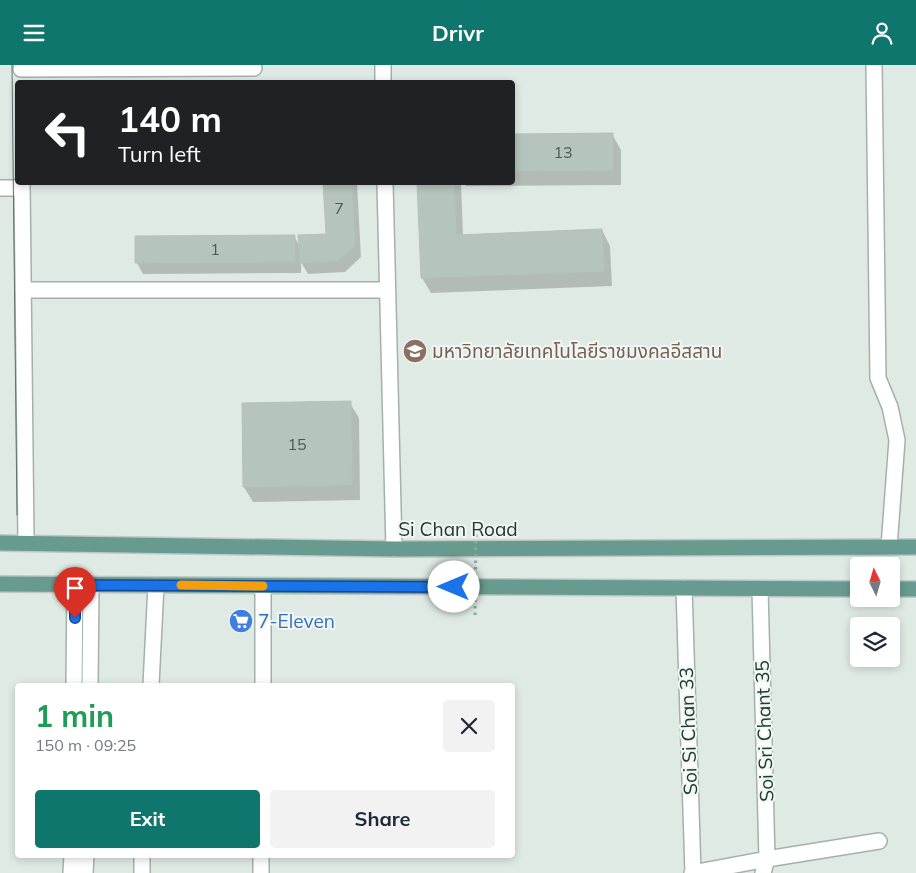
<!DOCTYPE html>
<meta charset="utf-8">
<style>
:root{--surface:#fff;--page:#f2f2f3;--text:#1f2937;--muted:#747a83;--accent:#0f766e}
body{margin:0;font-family:Mulish,"Noto Sans Thai",sans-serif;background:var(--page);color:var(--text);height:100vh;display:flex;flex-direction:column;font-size:19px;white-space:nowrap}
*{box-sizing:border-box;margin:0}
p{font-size:16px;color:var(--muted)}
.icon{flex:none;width:28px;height:28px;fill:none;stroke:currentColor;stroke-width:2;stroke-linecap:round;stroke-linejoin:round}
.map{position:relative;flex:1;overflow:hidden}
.side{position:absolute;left:15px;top:618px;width:500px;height:175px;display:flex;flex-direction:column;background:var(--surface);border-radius:5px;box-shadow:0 2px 8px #0003}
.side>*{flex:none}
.banner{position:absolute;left:15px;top:15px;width:500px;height:105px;border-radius:5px;box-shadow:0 2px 8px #0003;background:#202124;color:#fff;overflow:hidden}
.needle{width:32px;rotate:355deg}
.controls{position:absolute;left:850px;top:492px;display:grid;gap:10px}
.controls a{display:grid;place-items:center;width:50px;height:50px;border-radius:5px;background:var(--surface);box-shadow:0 2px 8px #0003;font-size:25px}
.pin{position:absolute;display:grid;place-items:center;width:42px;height:42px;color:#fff;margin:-51px -21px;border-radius:50% 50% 50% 0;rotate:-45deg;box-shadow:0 0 5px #0007}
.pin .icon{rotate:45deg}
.me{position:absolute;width:55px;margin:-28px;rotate:270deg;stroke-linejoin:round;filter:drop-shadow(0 0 4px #0008)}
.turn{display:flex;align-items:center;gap:18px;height:105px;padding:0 20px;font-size:22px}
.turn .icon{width:65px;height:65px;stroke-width:2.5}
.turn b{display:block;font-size:35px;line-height:42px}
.round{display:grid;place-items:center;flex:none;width:52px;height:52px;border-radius:5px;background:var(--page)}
.headline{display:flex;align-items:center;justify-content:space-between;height:85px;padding:0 20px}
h1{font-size:30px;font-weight:700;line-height:38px;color:#1e9e55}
.cta{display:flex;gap:10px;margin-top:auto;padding:10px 20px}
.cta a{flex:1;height:58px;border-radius:5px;background:var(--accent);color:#fff;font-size:20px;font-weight:700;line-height:58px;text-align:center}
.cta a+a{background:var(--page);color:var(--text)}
header{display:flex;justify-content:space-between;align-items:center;height:65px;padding:0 20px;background:var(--accent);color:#fff;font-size:22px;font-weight:700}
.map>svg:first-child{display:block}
.shadow{fill:#0003}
.building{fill:#b6c4be;stroke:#b3c2bc}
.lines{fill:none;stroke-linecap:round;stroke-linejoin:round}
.minor-casing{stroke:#a3b1ac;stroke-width:18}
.major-casing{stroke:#c1c7c6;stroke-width:18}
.minor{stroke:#fff;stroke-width:15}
.major{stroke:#689b8f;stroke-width:15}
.tram{stroke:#5c746e;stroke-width:1}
.path-bridge{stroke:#83ab9f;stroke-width:3;stroke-dasharray:2.5 4;stroke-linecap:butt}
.route-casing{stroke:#114b97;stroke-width:12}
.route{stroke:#1a73e8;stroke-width:9}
.slow{stroke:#f59e0b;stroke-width:9}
.labels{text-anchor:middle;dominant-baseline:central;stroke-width:4;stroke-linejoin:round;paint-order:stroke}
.number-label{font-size:16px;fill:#475b56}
.education-label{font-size:19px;fill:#785e54;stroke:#f0f7f3;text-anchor:start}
.street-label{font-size:19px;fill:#223833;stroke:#f0f7f3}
.shop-label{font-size:19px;fill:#366cbe;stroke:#f0f7f3;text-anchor:start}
</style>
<header><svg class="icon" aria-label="menu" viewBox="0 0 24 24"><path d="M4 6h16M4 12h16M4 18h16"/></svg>Drivr<svg class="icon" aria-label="person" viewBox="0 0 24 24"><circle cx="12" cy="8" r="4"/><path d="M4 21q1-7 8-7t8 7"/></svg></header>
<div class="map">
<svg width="916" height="808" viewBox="0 0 916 808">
<rect width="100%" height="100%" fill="#e0eae5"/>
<path class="shadow" d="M612 69 621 85V120L466 121 464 118H512V70Z
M324 118H357L361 192 345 207 308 209 301 197V208L143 209 137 198 294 171 300 182 327 170Z
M418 118H461L463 171 602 165 610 181 612 221 431 228 422 213Z
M350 338 359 353 360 435 253 437 244 422Z"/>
<path class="building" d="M613 68V105L512 106V69Z
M323 118H352L355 180 338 196 300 198 298 170 326 169Z
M417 118H454L456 170 602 164 604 206 421 213Z
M295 170V197L135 198V171Z
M351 336 352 420 243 422 242 338Z"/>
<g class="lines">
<g class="minor-casing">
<path id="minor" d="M383 0V18
M874 0 878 313 890 342 897 375 889 482
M21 4 254 3
M22 118 26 478
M385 118 394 484
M0 123H22
M23 225H387
M684 523 693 808
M760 524 767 794 763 808
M74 620 75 519
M90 620 91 520
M151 620 156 520
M263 620V521
M71 808 72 790
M85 808 86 790
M142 808V790
M261 808V790
M692 808 767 794 879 776"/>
</g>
<g class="major-casing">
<path id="major" d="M0 478 394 484 916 482
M0 519 859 524
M891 524H916"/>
</g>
<use href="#minor" class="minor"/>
<use href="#major" class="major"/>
<path class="tram" d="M12 0 17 450"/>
<path class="path-bridge" d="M475 550 476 467"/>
</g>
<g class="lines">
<g class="route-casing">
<path id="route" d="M75 553V520L454 522"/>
</g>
<use href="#route" class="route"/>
<path class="slow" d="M181 520 263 521"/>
</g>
<defs>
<g id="university-disc" transform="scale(1.25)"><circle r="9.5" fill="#8d6e63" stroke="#f0f7f3"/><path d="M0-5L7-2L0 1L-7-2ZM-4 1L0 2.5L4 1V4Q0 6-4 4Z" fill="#fff"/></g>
<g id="supermarket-disc" transform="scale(1.25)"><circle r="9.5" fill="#3f7fe0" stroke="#f0f7f3"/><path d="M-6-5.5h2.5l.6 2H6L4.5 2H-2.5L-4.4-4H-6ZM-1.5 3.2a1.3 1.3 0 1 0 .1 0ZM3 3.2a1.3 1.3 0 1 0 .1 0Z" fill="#fff"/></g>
</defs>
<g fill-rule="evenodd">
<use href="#university-disc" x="415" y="286"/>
<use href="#supermarket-disc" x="241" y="556"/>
</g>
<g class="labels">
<g class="number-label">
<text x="563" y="87">13</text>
<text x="339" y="143">7</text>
<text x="215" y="184">1</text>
<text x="297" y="379">15</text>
</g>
<g class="education-label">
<text x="432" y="286">มหาวิทยาลัยเทคโนโลยีราชมงคลอีสสาน</text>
</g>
<g class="street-label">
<text x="458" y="464">Si Chan Road</text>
<text transform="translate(688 666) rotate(-92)">Soi Si Chan 33</text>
<text transform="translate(764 666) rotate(-92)">Soi Sri Chant 35</text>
</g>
<g class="shop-label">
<text x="258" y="556">7-Eleven</text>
</g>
</g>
</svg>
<div class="controls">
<a><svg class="needle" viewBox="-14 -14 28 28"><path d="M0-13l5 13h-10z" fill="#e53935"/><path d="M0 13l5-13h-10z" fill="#747a83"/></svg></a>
<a><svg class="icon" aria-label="layers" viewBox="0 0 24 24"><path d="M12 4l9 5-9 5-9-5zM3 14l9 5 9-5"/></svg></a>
</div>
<div class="pin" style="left:75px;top:553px;background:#d93025"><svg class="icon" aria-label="arrive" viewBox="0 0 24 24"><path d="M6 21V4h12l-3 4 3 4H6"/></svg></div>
<svg class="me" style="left:454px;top:522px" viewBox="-20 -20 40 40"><circle r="19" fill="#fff"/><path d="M0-13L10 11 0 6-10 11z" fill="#1a73e8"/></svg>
<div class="banner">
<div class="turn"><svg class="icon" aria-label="left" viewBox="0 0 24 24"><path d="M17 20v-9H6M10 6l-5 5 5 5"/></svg><div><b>140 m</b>Turn left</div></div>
</div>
<section class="side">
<div class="headline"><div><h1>1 min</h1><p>150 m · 09:25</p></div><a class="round"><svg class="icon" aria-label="close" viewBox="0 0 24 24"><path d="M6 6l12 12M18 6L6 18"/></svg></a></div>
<div class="cta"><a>Exit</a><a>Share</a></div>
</section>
</div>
